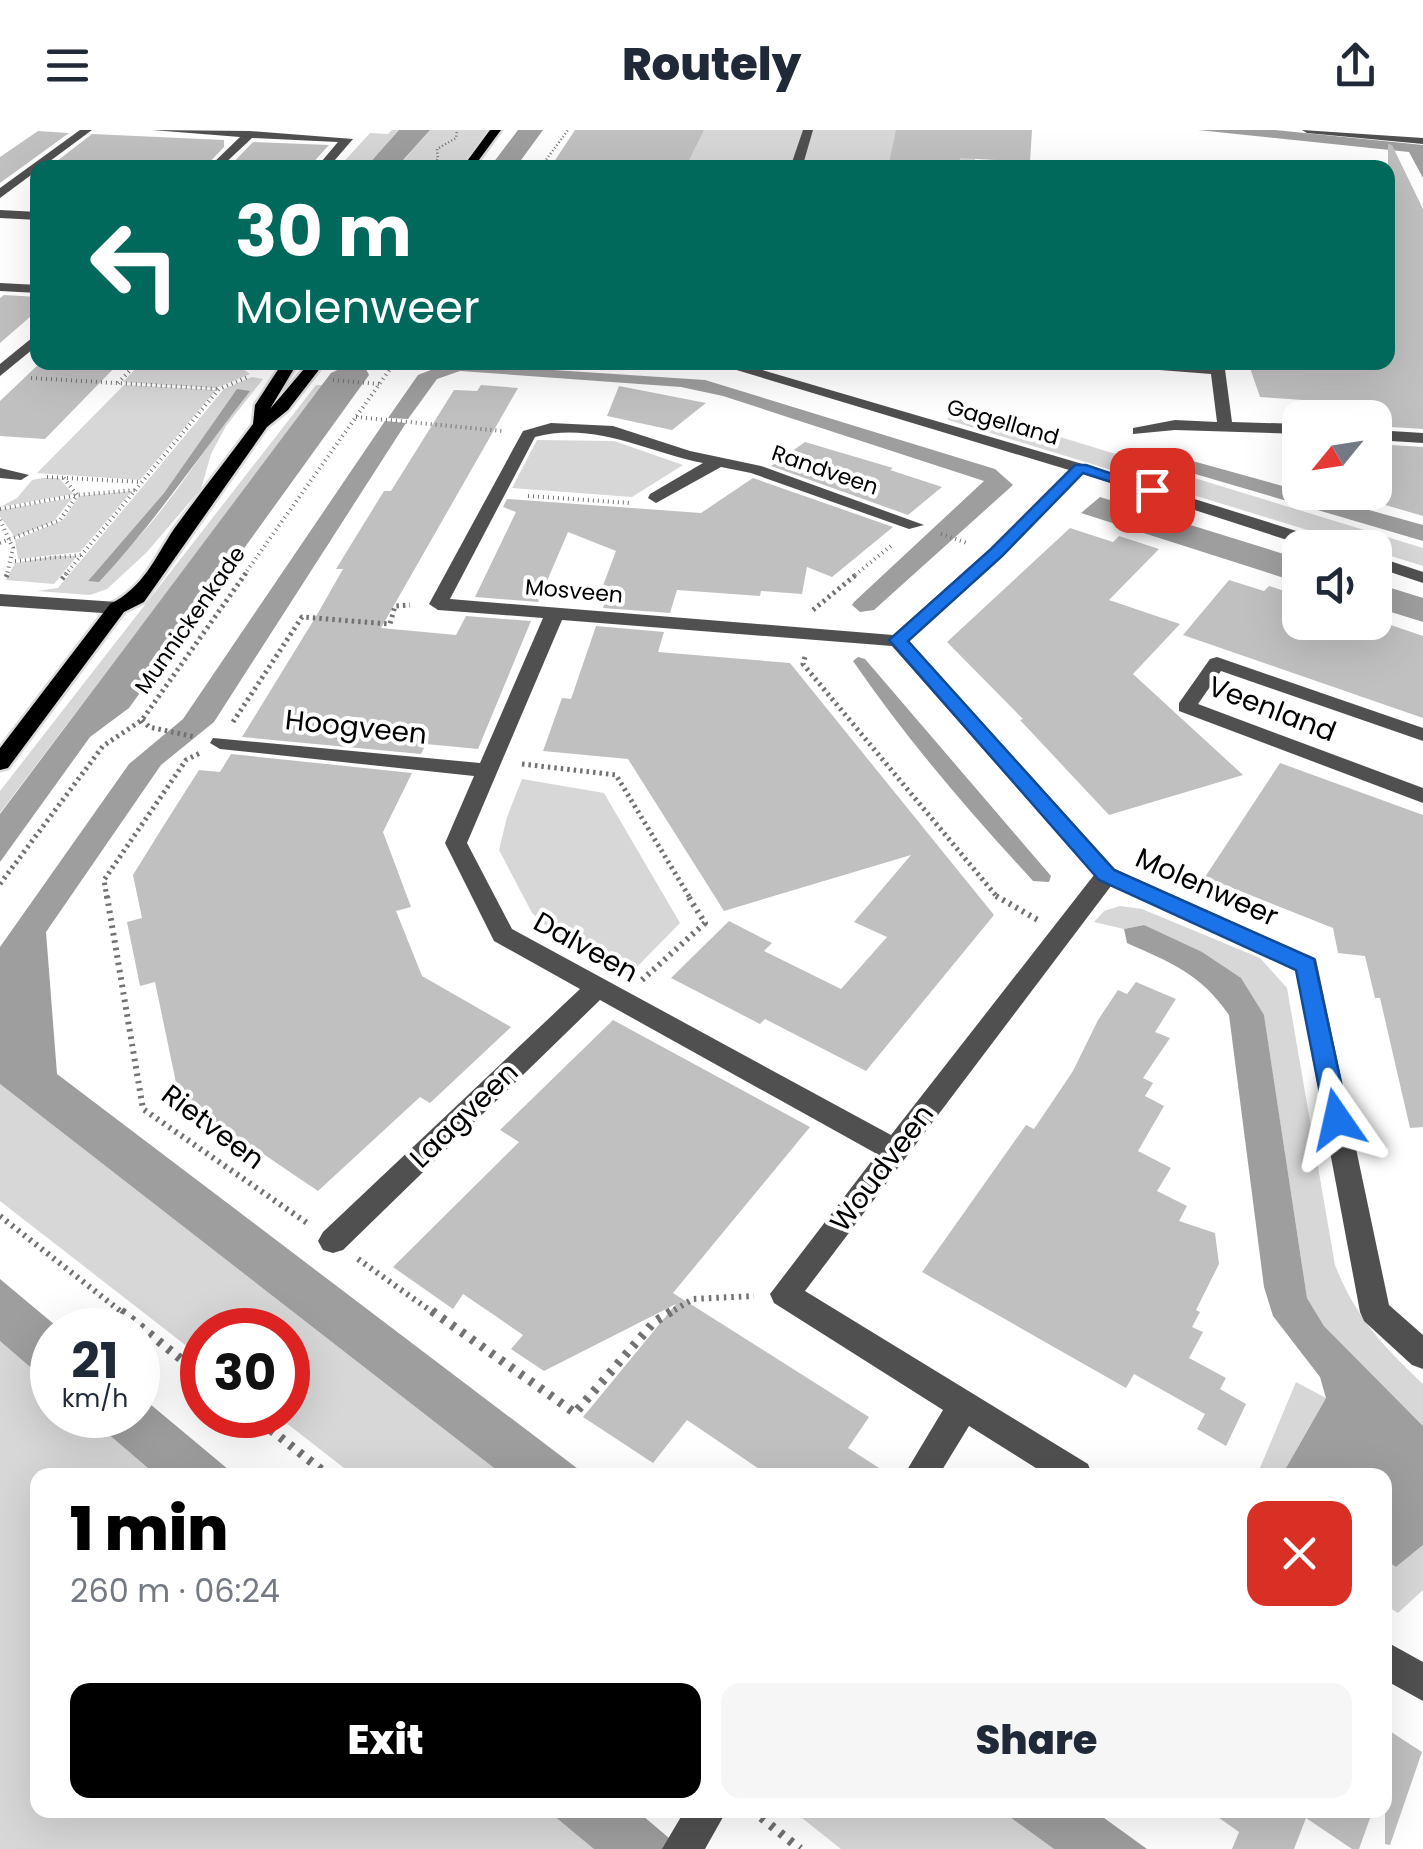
<!DOCTYPE html>
<meta charset="utf-8">
<style>
:root{--surface:#fff;--page:#f6f6f7;--text:#1f2937;--muted:#747a83;--accent:#000}
body{margin:0;font-family:Poppins,sans-serif;background:var(--page);color:var(--text);height:100vh;display:flex;flex-direction:column;font-size:38px;white-space:nowrap}
*{box-sizing:border-box;margin:0}
p{font-size:32px;color:var(--muted)}
.icon{flex:none;width:55px;height:55px;fill:none;stroke:currentColor;stroke-width:2;stroke-linecap:round;stroke-linejoin:round}
.map{position:relative;flex:1;overflow:hidden}
.sheet{position:absolute;left:30px;top:1338px;width:1362px;height:350px;display:flex;flex-direction:column;background:var(--surface);border-radius:20px;box-shadow:0 10px 40px #0002}
.sheet>*{flex:none}
.hud{position:absolute;left:30px;top:30px;width:1365px;height:210px;border-radius:20px;box-shadow:0 10px 40px #0002;background:#00695c;color:#fff;overflow:hidden}
.needle{width:65px;rotate:240deg}
.buttons{position:absolute;left:1282px;top:270px;display:grid;gap:20px}
.buttons a{display:grid;place-items:center;width:110px;height:110px;border-radius:20px;background:var(--surface);box-shadow:0 10px 40px #0002;font-size:50px}
.speed{position:absolute;left:30px;top:1178px;display:flex;gap:20px;font-size:50px;font-weight:700;text-align:center}
.speed>*{display:grid;place-content:center;width:130px;height:130px;border-radius:50%;background:var(--surface);box-shadow:0 10px 40px #0002;line-height:1}
.speed small{font-size:25px;font-weight:400}
.speed .limit{border:15px solid #d22;background:#fff;color:#111}
.pin{position:absolute;display:grid;place-items:center;width:85px;height:85px;color:#fff;margin:-42px;border-radius:20px;box-shadow:0 5px 15px #0006}
.me{position:absolute;width:110px;margin:-55px;rotate:349deg;stroke-linejoin:round;filter:drop-shadow(0 0 8px #0008)}
.turn{display:flex;align-items:center;gap:35px;height:210px;padding:0 40px;font-size:45px}
.turn .icon{width:130px;height:130px;stroke-width:2.5}
.turn b{display:block;font-size:70px;line-height:85px}
.round{display:grid;place-items:center;flex:none;width:105px;height:105px;border-radius:20px;background:var(--page)}
.head{display:flex;align-items:center;justify-content:space-between;height:170px;padding:0 40px}
h1{font-size:60px;font-weight:800;line-height:75px;color:var(--accent)}
.button{display:flex;gap:20px;margin-top:auto;padding:20px 40px}
.button a{flex:1;height:115px;border-radius:20px;background:var(--accent);color:#fff;font-size:40px;font-weight:800;line-height:115px;text-align:center}
.button a+a{background:var(--page);color:var(--text)}
header{display:flex;justify-content:space-between;align-items:center;height:130px;padding:0 40px;background:var(--surface);font-size:45px;font-weight:800}
.map>svg:first-child{display:block}
.green{fill:#d7d7d7;fill-rule:evenodd}
.water{fill:#9e9e9e}
.building{fill:#c0c0c0}
.lines{fill:none;stroke-linecap:round;stroke-linejoin:round}
.major-casing{stroke:#dbdbdb;stroke-width:5}
.path-far4{stroke:#727272;stroke-width:2.5;stroke-dasharray:1 2.5;stroke-linecap:butt}
.path-far3{stroke:#727272;stroke-width:4;stroke-dasharray:1 4;stroke-linecap:butt}
.path-far2{stroke:#727272;stroke-width:5;stroke-dasharray:2.5 4;stroke-linecap:butt}
.path-far1{stroke:#727272;stroke-width:6;stroke-dasharray:2.5 5;stroke-linecap:butt}
.path{stroke:#727272;stroke-width:9;stroke-dasharray:4 8;stroke-linecap:butt}
.minor{fill:#505050;fill-rule:evenodd}
.major{fill:#000;fill-rule:evenodd}
.route{fill:#1a73e8;stroke:#114b97;stroke-width:2.5}
.labels{text-anchor:middle;dominant-baseline:central;stroke-width:8;stroke-linejoin:round;paint-order:stroke}
.far-street-label{font-size:22px;fill:#000;stroke:#fff}
.street-label{font-size:28px;fill:#000;stroke:#fff}
</style>
<header><svg class="icon" aria-label="menu" viewBox="0 0 24 24"><path d="M4 6h16M4 12h16M4 18h16"/></svg>Routely<svg class="icon" aria-label="share" viewBox="0 0 24 24"><path d="M12 15V3M7 8l5-5 5 5M5 13v7h14v-7"/></svg></header>
<div class="map">
<svg width="1423" height="1719" viewBox="0 0 1423 1719">
<rect width="100%" height="100%" fill="#fff"/>
<path class="green" d="M392 0H399L366 37 338 38 370 3 388 4Z
M430 0H490L460 37 397 38Z
M646 0H979L974 37 624 38Z
M141 233H235L250 244 216 258 123 252Z
M252 247 263 249 226 296 211 324 201 359 146 423 107 459 90 465 37 461 58 458 224 259ZM237 260 242 271C192 332 155 406 89 450L164 363Z
M124 255 216 260 140 350 37 343Z
M316 255H323L0 683V661Z
M949 273 1423 418V436L1375 421V418L1363 417 948 290Z
M537 310 614 311 683 335 632 367 512 358Z
M43 348H59L73 364 0 377 17 368 32 350Z
M132 361 80 422 18 429 15 410 63 390 79 366Z
M72 368 54 391 15 407 0 387V380Z
M54 426H77L54 454 6 450 15 433Z
M522 649 604 663 680 793 629 845 557 805 532 783 499 720 507 687Z
M1120 776 1142 779 1260 828 1287 858 1335 1135C1356 1188 1382 1215 1423 1254V1296L1324 1196 1307 1168 1264 886 1144 795 1124 799 1094 792 1104 781Z
M0 954 503 1345H353L276 1285H288V1200H202V1228L0 1071Z
M0 1211 52 1256V1285H86L156 1345H38V1680H547L605 1719H0Z
M1296 1252 1326 1268 1282 1345H1257Z
M1423 1415V1460L1398 1483 1385 1475V1430L1396 1437Z
M792 1680H1000L1054 1719H841Z"/>
<path class="water" d="M399 0H430L397 37H366Z
M518 0H543L516 37H490Z
M1198 0H1275L1423 15V48L1409 22Z
M449 233 705 250 995 339 1013 355 874 480 860 482 852 475 854 472 984 351 723 266 681 257 460 241 437 249 408 289 388 288 418 245Z
M348 235 365 237 369 245 129 578 90 607 0 732V684L331 243Z
M237 259 250 261C200 325 155 392 99 452L88 451 164 363Z
M385 291 406 293 214 592 161 635 46 802 57 944 586 1345H503L0 954V817L129 634 183 589Z
M1153 320 1423 395V411L1144 329Z
M1100 367 1300 429V453L1081 383Z
M1375 453 1423 468V492L1375 477Z
M858 527 865 529 1051 746 1049 752 1033 751C968 680 907 610 853 531Z
M1144 795 1202 822 1241 848 1264 885 1307 1168 1324 1196 1423 1296V1415L1396 1437 1385 1430V1345H1282L1326 1268 1320 1247 1273 1186 1264 1157 1229 885C1200 843 1171 833 1127 813L1124 799Z
M0 1149 61 1200H52V1256L0 1211Z
M138 1264 235 1345H156L86 1285H138Z
M547 1680H636L682 1719H594Z
M1000 1680H1093L1147 1719H1054Z"/>
<path class="building" d="M575 0H704L685 38H550Z
M896 0H1032L1030 32 960 28 959 38H888Z
M38 1 69 3 0 53V27Z
M92 4 224 10V17L204 38H48Z
M253 12 329 15 308 38H228Z
M1388 14 1392 15 1423 79V299L1375 296V275L1260 267 1248 232H1388Z
M4 165 38 167V180L0 213V168Z
M41 232H120L45 309 0 306V271Z
M481 255 518 258 381 498 456 505 466 486 531 491 478 619 426 614 421 624 242 607 318 483 343 439H336L384 361H391L454 260 477 261Z
M619 256 706 273 672 300 607 286Z
M805 312 893 338 890 340 942 357 908 385 771 336Z
M1375 314 1423 317V386L1375 372Z
M753 348 893 397 832 447 807 437 802 464 761 461 760 466 677 460 670 483 603 478 607 467 599 466 616 421 568 402 538 472 475 467 516 382 503 377 507 369 701 383Z
M1070 398 1113 412 1119 406 1159 419 1109 470 1180 494 1133 544 1243 645 1109 685 1020 590 1023 589 947 512Z
M1229 450 1264 461 1269 456 1300 466V492H1382L1423 506V588L1183 505Z
M596 496 664 502 658 522 790 533 994 785 866 941 765 889 760 894 671 848 729 791 772 813 764 821 841 859 887 807 854 792 911 725 724 781 628 629 543 621 562 568 571 569Z
M231 624 412 643 383 702 411 777 396 781 422 846 511 897 430 973 420 967 318 1061 179 967 155 852 140 856 127 792 142 788 133 745 164 695 199 640 220 642Z
M1280 633 1423 685V997L1410 998 1380 868H1375L1365 826 1338 823 1333 798 1205 747Z
M1136 852 1176 869 1155 902 1170 908 1143 948 1153 953 1145 966 1164 976 1138 1021 1171 1038 1157 1061 1187 1076 1179 1091 1215 1103 1219 1134 1196 1180 1200 1182 1192 1197 1203 1202 1189 1228 1226 1248 1220 1259 1246 1274 1226 1316 1197 1299 1205 1284 1134 1244 1126 1258 922 1142 1026 995 1034 999 1073 941 1098 890 1118 860 1127 864Z
M613 890 810 997 673 1163 869 1287 848 1318 890 1345H768L687 1290 653 1333 583 1287 676 1174 544 1241 511 1219 523 1205 494 1185 463 1164 453 1179 393 1137 519 1012 500 1000Z
M1385 1598 1422 1622 1390 1715 1385 1714Z
M1208 1680H1373L1359 1719H1352L1306 1688 1294 1719H1232L1239 1702Z"/>
<g class="lines">
<g class="major-casing">
<path id="major" d="M490 0H501L473 38H462Z
M283 232H298L270 279 310 232H325L288 280 267 297 144 472 124 482 8 638 0 640V618L110 474C144 457 154 429 174 399 200 363 227 329 253 294L255 275Z"/>
</g>
<path class="path-far4" d="M430 38 438 29 437 19 456 8 457 0
M540 38 568 0"/>
<path class="path-far3" d="M31 248 218 259
M333 250 379 254
M118 253 138 232
M356 287 502 301
M47 347 142 352
M528 366 630 373
M0 379 77 365 136 360
M0 390 13 418 7 445
M941 404 967 413
M0 413 60 390 77 365 63 347
M15 431 81 425
M65 445 219 259 248 247
M244 445 395 232
M855 445 892 415"/>
<path class="path-far2" d="M6 447 8 443
M62 449 67 443
M813 480 858 443
M805 527 803 534 998 768
M142 590 149 597 195 607
M233 592 302 487 390 494 395 476 410 475
M522 634 616 645 690 768
M0 754 103 616 142 590 246 443
M107 768 104 750 186 630 200 623"/>
<path class="path-far1" d="M107 766 143 979 307 1093
M996 766 1038 790
M642 850 705 793 688 766
M0 1086 124 1184
M358 1129 435 1184
M668 1184 693 1169 754 1166"/>
<path class="path" d="M121 1181 202 1246
M432 1181 575 1283 654 1192 672 1181
M252 1285 328 1345
M752 1680 800 1719"/>
<path class="minor" d="M80 0H92L0 68V58Z
M152 0 250 1 353 9 328 38H316L338 12 252 8 220 38H208L240 7Z
M803 0H813L802 38H790Z
M1302 0 1423 8V14L1307 3Z
M0 80 38 82V90L0 88Z
M0 153 38 155V163L0 161Z
M38 203V215L0 246V234Z
M710 232H735L1086 335 1338 414 1341 418H1312L1083 344 1002 427 909 511 1115 739 1316 829 1389 1175 1423 1205V1239L1412 1235 1364 1191 1360 1182 1296 840 1111 756 805 1161 1088 1334 1092 1345H1047L969 1296 939 1345H904L943 1280 774 1173 770 1164 877 1024 600 870 343 1120 333 1123 323 1120 318 1111 323 1102 580 859 494 811 445 713 474 646 220 619 210 613 213 608 480 633 543 488 438 480 429 474 523 301 551 293 613 296 690 321 761 336 924 395 909 399 751 343 721 337 656 373 648 368 650 364 703 333C647 322 594 291 535 307L450 469 893 505 990 419 1069 340ZM562 490 892 516 1094 745 891 1005 512 799 467 713Z
M1101 232H1224L1232 292 1300 294V304L1175 300 1133 304V298L1175 290 1217 292 1211 244 1108 236Z
M1375 300 1423 303V313L1375 310Z
M0 338 29 345 21 350 0 348Z
M1375 426 1423 442V453L1375 437Z
M0 464 117 472 126 478 117 484 0 476Z
M1217 527 1423 598V611L1221 541 1198 574 1423 658V673L1179 581V573L1210 529Z
M1385 1511 1423 1532V1571L1385 1550Z
M685 1680H727L705 1719H662Z"/>
<use href="#major" class="major"/>
</g>
<path class="route" d="M1075 335H1086L1160 360 1152 365 1083 343 1002 426 908 511 1114 740 1314 829 1349 989 1346 996H1328L1325 989 1296 840 1099 750 889 510 991 419Z"/>
<g class="labels">
<g class="far-street-label">
<text transform="translate(1003 292) rotate(16)">Gagelland</text>
<text transform="translate(825 340) rotate(19)">Randveen</text>
<text transform="translate(574 461) rotate(5)">Mosveen</text>
<text transform="translate(190 490) rotate(-55)">Munnickenkade</text>
</g>
<g class="street-label">
<text transform="translate(1272 579) rotate(21)">Veenland</text>
<text transform="translate(356 597) rotate(6)">Hoogveen</text>
<text transform="translate(1207 757) rotate(24)">Molenweer</text>
<text transform="translate(586 817) rotate(29)">Dalveen</text>
<text transform="translate(464 985) rotate(-44)">Laagveen</text>
<text transform="translate(213 997) rotate(37)">Rietveen</text>
<text transform="translate(882 1038) rotate(-53)">Woudveen</text>
</g>
</g>
</svg>
<div class="buttons">
<a><svg class="needle" viewBox="-14 -14 28 28"><path d="M0-13l5 13h-10z" fill="#e53935"/><path d="M0 13l5-13h-10z" fill="#747a83"/></svg></a>
<a><svg class="icon" aria-label="sound" viewBox="0 0 24 24"><path d="M4 9h4l5-4v14l-5-4H4zM17 9q2 3 0 6"/></svg></a>
</div>
<div class="speed"><div>21<small>km/h</small></div><div class="limit">30</div></div>
<div class="pin" style="left:1152px;top:360px;background:#d93025"><svg class="icon" aria-label="arrive" viewBox="0 0 24 24"><path d="M6 21V4h12l-3 4 3 4H6"/></svg></div>
<svg class="me" style="left:1337px;top:989px" viewBox="-20 -20 40 40"><path d="M0-17L14 15 0 8-14 15z" fill="#1a73e8" stroke="#fff" stroke-width="4"/></svg>
<div class="hud">
<div class="turn"><svg class="icon" aria-label="left" viewBox="0 0 24 24"><path d="M17 20v-9H6M10 6l-5 5 5 5"/></svg><div><b>30 m</b>Molenweer</div></div>
</div>
<section class="sheet">
<div class="head"><div><h1>1 min</h1><p>260 m · 06:24</p></div><a class="round" style="background:#d93025;color:#fff"><svg class="icon" aria-label="close" viewBox="0 0 24 24"><path d="M6 6l12 12M18 6L6 18"/></svg></a></div>
<div class="button"><a>Exit</a><a>Share</a></div>
</section>
</div>
